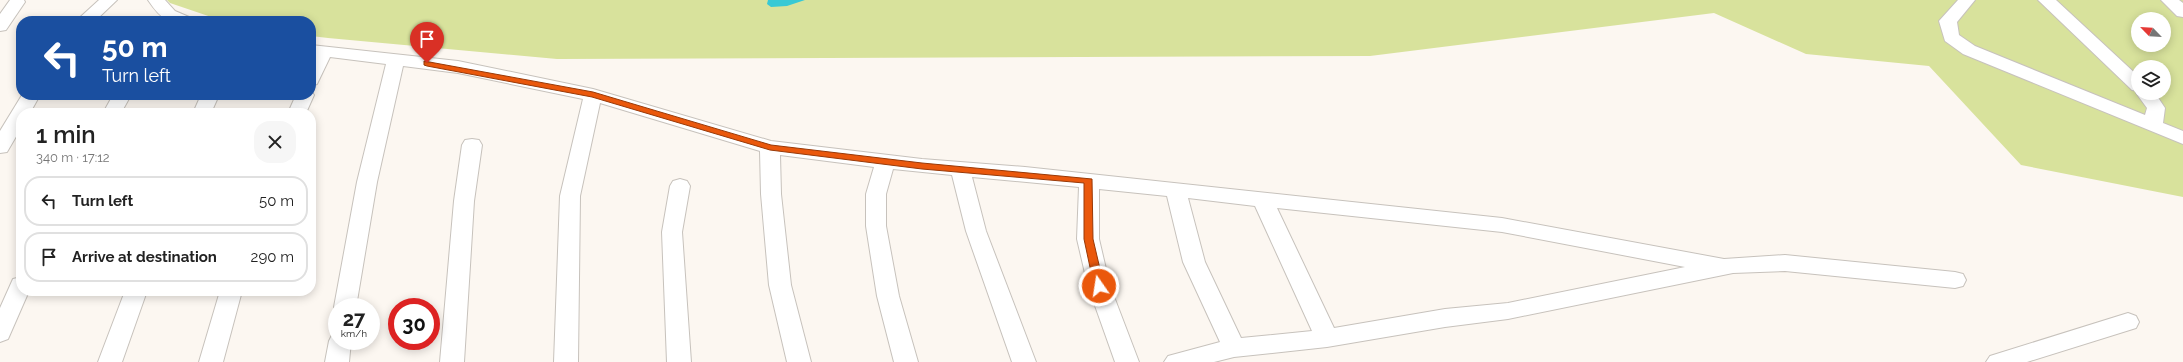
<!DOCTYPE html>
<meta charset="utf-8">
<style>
:root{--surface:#fff;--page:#f6f6f6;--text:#222;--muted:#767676;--line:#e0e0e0}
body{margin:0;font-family:Raleway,sans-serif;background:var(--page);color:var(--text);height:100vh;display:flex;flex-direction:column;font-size:15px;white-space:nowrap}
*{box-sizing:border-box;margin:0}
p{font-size:13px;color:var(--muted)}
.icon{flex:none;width:22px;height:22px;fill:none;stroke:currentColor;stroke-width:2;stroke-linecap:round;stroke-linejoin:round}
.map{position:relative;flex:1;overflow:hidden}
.drawer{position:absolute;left:16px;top:108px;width:300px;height:188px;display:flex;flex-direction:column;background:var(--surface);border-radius:16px;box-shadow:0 2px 10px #0003}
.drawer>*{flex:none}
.hud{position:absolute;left:16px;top:16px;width:300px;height:84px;border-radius:16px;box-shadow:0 2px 10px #0003;background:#1a4fa0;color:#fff;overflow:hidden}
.needle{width:26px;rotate:295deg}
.controls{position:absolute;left:2131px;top:12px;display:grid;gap:8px}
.controls a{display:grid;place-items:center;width:40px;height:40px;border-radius:50%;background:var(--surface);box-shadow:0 2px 10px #0003;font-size:20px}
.speed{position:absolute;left:328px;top:298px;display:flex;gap:8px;font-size:20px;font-weight:700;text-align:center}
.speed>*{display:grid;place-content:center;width:52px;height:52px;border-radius:50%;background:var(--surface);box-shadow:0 2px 10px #0003;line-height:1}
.speed small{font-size:10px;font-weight:400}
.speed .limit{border:6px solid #d22;background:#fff;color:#111}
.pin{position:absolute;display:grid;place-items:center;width:34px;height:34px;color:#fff;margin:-41px -17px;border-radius:50% 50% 50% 0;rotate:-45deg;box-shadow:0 0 4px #0007}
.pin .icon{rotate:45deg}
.me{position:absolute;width:44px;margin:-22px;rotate:347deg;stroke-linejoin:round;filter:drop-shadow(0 0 3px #0008)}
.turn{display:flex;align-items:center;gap:14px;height:84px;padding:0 20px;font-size:18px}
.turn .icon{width:52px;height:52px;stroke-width:2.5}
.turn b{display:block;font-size:28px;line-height:34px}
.round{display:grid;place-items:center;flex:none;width:42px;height:42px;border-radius:16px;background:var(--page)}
.overview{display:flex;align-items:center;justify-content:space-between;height:68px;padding:0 20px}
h1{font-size:24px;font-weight:600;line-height:30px}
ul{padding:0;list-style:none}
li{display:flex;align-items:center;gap:12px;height:50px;margin:0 8px 6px;padding:0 12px;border:2px solid var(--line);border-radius:16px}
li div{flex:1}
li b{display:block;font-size:15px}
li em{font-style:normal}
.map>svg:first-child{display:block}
.green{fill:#d8e29c;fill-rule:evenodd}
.water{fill:#37c9d5}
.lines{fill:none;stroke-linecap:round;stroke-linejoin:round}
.minor-casing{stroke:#c7c2bc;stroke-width:2}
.minor{fill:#fff;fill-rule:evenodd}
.route{fill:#ea580c;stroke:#983908}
</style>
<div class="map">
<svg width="2183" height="362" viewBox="0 0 2183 362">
<rect width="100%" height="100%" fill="#fcf7f1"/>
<path class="green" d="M167 0H2183V197L2021 165 1929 66 1806 54 1714 13 1370 56 557 59 328 38 311 36V21H223L170 3ZM2138 19H2164V45H2138ZM2138 67H2164V93H2138Z"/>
<path class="water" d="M768 0H805L787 6 771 7 767 4Z"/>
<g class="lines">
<g class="minor-casing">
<path id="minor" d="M10 0H24L25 2 6 30 0 31V14Z
M99 0H117L95 21H76Z
M148 0H165L175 11 189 17 192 21C166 21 163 22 148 0Z
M1958 0H1975L1957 22 1959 35 1975 46 2145 115 2147 108 2136 93 2137 91 2132 90 2038 0H2056L2138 76V93H2155L2165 108 2163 123 2183 131V144L1963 54 1945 41 1939 21Z
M2161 0H2179L2183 3V17L2177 16Z
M311 45 458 61 593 89 771 141 922 159 1025 167 1502 218 1724 259 1785 255 1955 272 1963 274 1966 280 1963 286 1955 288 1785 271 1733 273 1508 319 1445 327 1327 347 1234 357 1214 362H1164L1168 356 1220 342 1183 262 1167 196 1099 189V239L1110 286 1139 362H1115L1088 286 1077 239 1079 187 972 177 986 231 1036 362H1012L966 231 952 175 893 169 886 194V226L899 296 918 362H894L877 296 866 226V194L874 167 780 155 781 194 791 285 811 362H787L769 285 761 194 760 151 600 103 580 196 578 362H554L560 196 583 99 458 73 403 66 377 182 356 307H337V313L334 307 357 182 386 64 330 57 317 84 311 86 313 56 311 55ZM1188 198 1255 206 1312 331 1241 338 1205 262ZM1277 208 1502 232 1685 267 1508 303 1445 309 1334 328Z
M311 91 314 95 306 113H288L296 95H311Z
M22 95H40L30 113H21V128L7 152 0 153V131Z
M113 95H131L121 113H103Z
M201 95H219L211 113H193Z
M472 139 479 140 482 145 474 201 464 362H440L454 201 462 145 465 140Z
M680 179 687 181 690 186 682 232 691 362H667L662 232 670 186 673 181Z
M21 277V291H29L8 339 0 342V308L13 279Z
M125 291H147L122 362H98Z
M220 291H242L223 362H199Z
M2128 313 2136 316 2139 322 2136 328 2027 362H1986L1990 356Z
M337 333V341H351L349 362H325L329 341 332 335Z"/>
</g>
<use href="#minor" class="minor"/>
</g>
<path class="route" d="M424 61 593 92 771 145 922 163 1092 179 1093 239 1104 286 1099 290 1094 286 1084 239V183L922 169 770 150 592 97 427 66 424 65Z"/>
</svg>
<div class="controls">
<a><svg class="needle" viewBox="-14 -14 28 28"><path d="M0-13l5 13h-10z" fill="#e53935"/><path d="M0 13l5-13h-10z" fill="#767676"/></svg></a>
<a><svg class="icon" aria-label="layers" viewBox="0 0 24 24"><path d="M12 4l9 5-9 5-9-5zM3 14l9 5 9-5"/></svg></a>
</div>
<div class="speed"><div>27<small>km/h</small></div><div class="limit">30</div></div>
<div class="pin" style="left:427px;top:63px;background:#d93025"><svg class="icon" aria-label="arrive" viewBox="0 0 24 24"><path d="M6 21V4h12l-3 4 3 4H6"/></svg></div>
<svg class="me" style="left:1099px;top:286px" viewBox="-20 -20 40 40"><circle r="17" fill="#ea580c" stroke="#fff" stroke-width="3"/><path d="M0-11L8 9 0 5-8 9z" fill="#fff"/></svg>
<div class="hud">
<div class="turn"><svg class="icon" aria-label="left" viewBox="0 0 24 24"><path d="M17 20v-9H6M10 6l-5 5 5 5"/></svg><div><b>50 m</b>Turn left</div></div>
</div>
<section class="drawer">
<div class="overview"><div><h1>1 min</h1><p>340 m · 17:12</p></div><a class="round"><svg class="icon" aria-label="close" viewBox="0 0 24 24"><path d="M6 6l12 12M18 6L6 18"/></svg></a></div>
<ul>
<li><svg class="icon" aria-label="left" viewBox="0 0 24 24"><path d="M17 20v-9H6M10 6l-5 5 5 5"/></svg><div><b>Turn left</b></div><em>50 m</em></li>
<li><svg class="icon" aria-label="arrive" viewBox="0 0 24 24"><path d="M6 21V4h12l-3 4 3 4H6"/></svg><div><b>Arrive at destination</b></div><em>290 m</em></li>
</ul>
</section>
</div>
